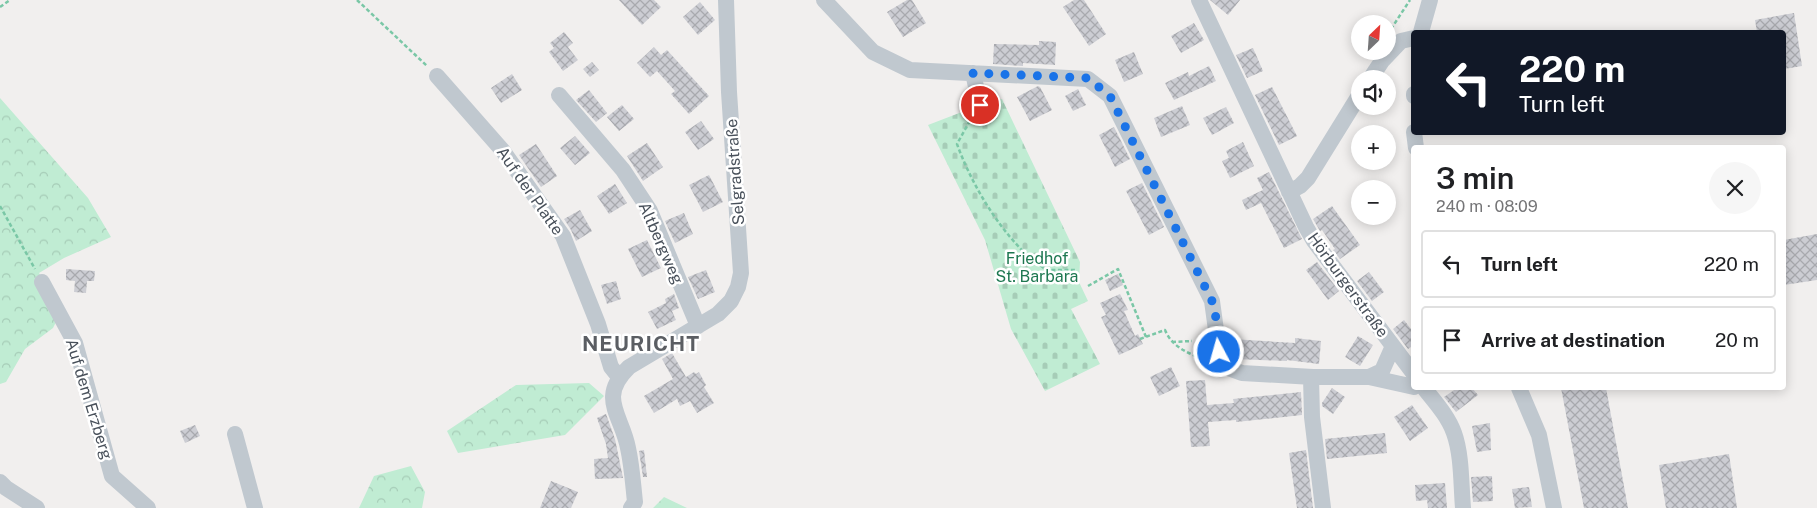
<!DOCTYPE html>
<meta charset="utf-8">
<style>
:root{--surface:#fff;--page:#f6f6f6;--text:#202124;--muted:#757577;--line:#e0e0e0}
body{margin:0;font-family:"Public Sans",sans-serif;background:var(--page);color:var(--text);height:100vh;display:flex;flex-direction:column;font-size:19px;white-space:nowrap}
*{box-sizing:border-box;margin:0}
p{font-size:16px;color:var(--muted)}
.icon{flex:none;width:28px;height:28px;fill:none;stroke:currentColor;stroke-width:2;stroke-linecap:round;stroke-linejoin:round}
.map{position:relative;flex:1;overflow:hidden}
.sheet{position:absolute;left:1411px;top:145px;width:375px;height:245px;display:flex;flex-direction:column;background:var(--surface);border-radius:5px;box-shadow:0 2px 12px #0003}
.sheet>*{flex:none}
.banner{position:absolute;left:1411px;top:30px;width:375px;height:105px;border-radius:5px;box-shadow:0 2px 12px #0003;background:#111827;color:#fff;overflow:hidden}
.needle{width:32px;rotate:25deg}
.controls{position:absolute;left:1351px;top:15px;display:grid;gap:10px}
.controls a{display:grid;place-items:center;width:45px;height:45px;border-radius:50%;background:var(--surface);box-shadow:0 2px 12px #0003;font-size:25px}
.pin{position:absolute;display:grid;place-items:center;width:42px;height:42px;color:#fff;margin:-21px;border:2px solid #fff;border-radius:50%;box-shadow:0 1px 5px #0007}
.me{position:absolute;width:55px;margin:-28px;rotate:354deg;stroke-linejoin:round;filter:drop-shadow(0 0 4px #0008)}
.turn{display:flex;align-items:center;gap:18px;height:105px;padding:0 25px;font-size:22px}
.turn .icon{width:65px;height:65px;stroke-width:2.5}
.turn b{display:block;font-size:35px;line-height:42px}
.round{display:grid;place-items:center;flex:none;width:52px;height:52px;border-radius:26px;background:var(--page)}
.summary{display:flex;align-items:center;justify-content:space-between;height:85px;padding:0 25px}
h1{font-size:30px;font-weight:600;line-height:38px}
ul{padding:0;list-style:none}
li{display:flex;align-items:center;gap:15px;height:68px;margin:0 10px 8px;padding:0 15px;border:2px solid var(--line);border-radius:5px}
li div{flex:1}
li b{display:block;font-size:19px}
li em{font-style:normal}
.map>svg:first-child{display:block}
.forest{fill:url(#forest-crowns)}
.cemetery{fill:url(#cemetery-stones)}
.building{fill:url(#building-cross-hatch)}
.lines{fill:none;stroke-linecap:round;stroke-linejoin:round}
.path{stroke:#7ac7a6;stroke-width:2.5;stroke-dasharray:4 2.5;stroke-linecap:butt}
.minor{stroke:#c0c8cf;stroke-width:16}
.route{stroke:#1a73e8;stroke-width:9;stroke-dasharray:0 16.2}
.labels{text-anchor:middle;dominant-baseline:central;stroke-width:5;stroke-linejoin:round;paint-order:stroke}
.street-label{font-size:16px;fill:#48505a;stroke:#fff}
.park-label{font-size:16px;fill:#1d7750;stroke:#fff}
.district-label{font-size:21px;font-weight:bold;letter-spacing:1px;fill:#5b5e63;stroke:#fff}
</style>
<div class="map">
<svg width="1817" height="508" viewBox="0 0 1817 508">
<defs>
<pattern id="forest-crowns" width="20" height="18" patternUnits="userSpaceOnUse" patternTransform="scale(1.25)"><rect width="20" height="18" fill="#c0ecd3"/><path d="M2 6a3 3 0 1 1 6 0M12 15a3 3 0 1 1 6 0" fill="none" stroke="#a6ccb7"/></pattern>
<pattern id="cemetery-stones" width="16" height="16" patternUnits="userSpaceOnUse" patternTransform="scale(1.25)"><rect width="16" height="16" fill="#c0ecd3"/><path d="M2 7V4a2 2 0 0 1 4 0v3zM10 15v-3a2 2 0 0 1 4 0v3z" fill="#a6ccb7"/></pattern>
<pattern id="building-cross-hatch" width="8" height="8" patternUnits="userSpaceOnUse" patternTransform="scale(1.25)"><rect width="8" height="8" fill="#cccdd3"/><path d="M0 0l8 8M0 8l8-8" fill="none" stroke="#a8a9ae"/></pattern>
</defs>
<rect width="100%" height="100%" fill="#f1efee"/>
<path class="forest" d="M0 98 88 198 111 237 64 258 39 273 62 310 53 328 25 349 6 382 0 384Z
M589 383 604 396 565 435 458 453 447 431 516 385Z
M411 466 425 492 422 508H359L374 476Z
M664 497 687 508H653Z"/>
<path class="cemetery" d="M1002 99 1080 262 1079 282 1088 301 1071 309 1100 364 1045 391 1011 329 985 240 928 125 980 105Z"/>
<path class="building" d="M619 0H654L661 7 642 25Z
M907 0H912L926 23 903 37 887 12Z
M1074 0H1084L1106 34 1089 46 1063 7Z
M1210 0H1240L1228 15Z
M700 2 715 20 698 35 683 17Z
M1794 13 1802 66 1784 69V32H1757L1755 20Z
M1194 23 1204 40 1181 53 1171 36Z
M564 32 573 43 568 47 578 60 563 71 549 52 554 48 550 43Z
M1039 41 1056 42 1055 65 1023 63V66L993 64 994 44 1039 45Z
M654 47 661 55 667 50 709 96 689 114 671 94 675 91 657 71 650 77 637 63Z
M1253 48 1263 71 1247 78 1236 55Z
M1134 52 1143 74 1124 82 1115 60Z
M592 62 599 70 590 77 583 69Z
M1209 66 1216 81 1174 100 1165 83 1188 72 1189 76Z
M512 74 522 90 501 103 491 88Z
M1038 86 1040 87 1052 110 1030 121 1017 97Z
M1272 87 1297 136 1279 145 1255 95Z
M1078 89 1086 105 1073 111 1065 96Z
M589 90 607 113 596 122 576 100Z
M622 105 634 119 619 131 607 117Z
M1182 106 1190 125 1161 137 1154 118Z
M1226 107 1234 123 1212 135 1203 118Z
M701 121 714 139 698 150 685 132Z
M1114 127 1130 159 1115 167 1099 135Z
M575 136 590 153 575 165 560 148Z
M1243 142 1254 166 1230 178 1222 161 1229 158 1226 151Z
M647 143 663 167 643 181 627 156Z
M536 144 557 176 541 187 519 155Z
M1269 172 1302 239 1284 248 1261 203 1246 210 1242 200 1263 190 1257 178Z
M709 175 723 202 703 212 689 185Z
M1142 183 1164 227 1149 235 1126 191Z
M615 184 627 203 609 214 597 196Z
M1332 206 1360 245 1340 259 1333 250 1335 249 1322 230 1320 231 1313 219Z
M580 210 592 231 576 241 571 230 564 219Z
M684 213 693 234 675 243 665 221Z
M1817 234V280L1784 285V240Z
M647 240 661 268 642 277 628 249Z
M1317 262 1339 291 1328 300 1306 270Z
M66 269 95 271 94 281H87L86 293 74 292 75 281 66 280Z
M706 270 715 292 698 299 688 277Z
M1369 272 1384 292 1372 301 1357 281Z
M1118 274 1123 285 1110 291 1105 280Z
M616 281 621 299 607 304 601 285Z
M674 294 679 308 672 311 676 320 657 329 648 312 666 303 665 299Z
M1120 294 1128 310 1124 311 1135 336 1138 334 1143 344 1119 355 1101 317 1106 315 1100 303Z
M1404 320 1414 333V345L1408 349 1393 329Z
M1358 336 1373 345 1360 366 1345 357Z
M1295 338 1321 341 1319 364 1287 360V361L1234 359 1231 356 1232 339 1295 343Z
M672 353 686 377 694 372 696 374 699 372 706 385 704 387 714 403 697 413 690 401 680 406 677 399 654 413 644 396 673 379 662 359Z
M1171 367 1180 386 1159 396 1150 377Z
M1205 380 1207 405 1234 403 1233 399 1301 392 1302 415 1236 422V420L1208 422 1210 446 1191 447 1186 381Z
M1332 388 1345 397 1333 414 1322 406V403Z
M1457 388H1472L1478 395 1456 412 1444 397Z
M1561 388H1606L1628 508H1584Z
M1412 405 1428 428 1410 441 1394 417Z
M606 414 615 439 623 478 595 479 594 459 608 458 606 444 597 418Z
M1490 423 1491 450 1477 452 1472 426Z
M195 425 200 436 185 443 180 431Z
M1385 433 1387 453 1327 459 1325 439Z
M644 450 647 477H643L639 451Z
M1306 450 1313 508H1297L1289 453Z
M1729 454 1737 508H1666L1659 465Z
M1492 476 1493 501 1473 502 1471 477Z
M551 481 578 492 571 508H540Z
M1445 483 1447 508H1428L1427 500 1416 501 1415 485Z
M1529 487 1532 507 1515 508 1512 489Z"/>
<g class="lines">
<path class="path" d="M357 0 427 66
M0 7 10 0
M1391 29 1410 0
M973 115 957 144C970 180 993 220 1020 248 1027 256 1038 263 1046 270H1077
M0 206 35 269
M1088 286 1118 269 1146 337
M1140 339 1165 330C1173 349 1191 354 1208 361
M1172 342 1192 341"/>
<path class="minor" d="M824 0 873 52 910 70 1088 79 1110 96 1212 301 1219 352 1222 361 1231 369 1242 373 1313 377H1369L1414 387
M1199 0 1306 227 1314 241 1414 374
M1421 32 1430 0
M973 73 980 105
M437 76 503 151 563 236 598 324 611 367 619 377
M1370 79 1382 61 1401 41 1414 38
M1414 94V96
M559 95 623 170 650 211 698 326
M1414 132 1416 148
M1289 192 1300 186 1308 178 1360 94
M42 282 75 343 112 476 148 508
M1311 377 1312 417 1323 508
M1369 377 1382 371 1393 346
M1424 388C1435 402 1448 416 1454 433 1462 455 1461 485 1463 508
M1519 388 1539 435 1554 508
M235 434 255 508
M0 482 6 488 37 508
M631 508 635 502C633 484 632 466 628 448 622 415 597 398 629 367L718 314 731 301 738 287 741 273 729 92 726 0"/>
</g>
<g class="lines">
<path class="route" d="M980 105 973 73 1088 78 1110 96 1212 301 1216 318 1219 352"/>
</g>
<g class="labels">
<g class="street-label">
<text transform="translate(735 172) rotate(-94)">Selgradstraße</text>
<text transform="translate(530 191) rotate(55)">Auf der Platte</text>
<text transform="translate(661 243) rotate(66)">Altbergweg</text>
<text transform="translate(1348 285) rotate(54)">Hörburgerstraße</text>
<text transform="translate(89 399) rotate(73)">Auf dem Erzberg</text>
</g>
<g class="park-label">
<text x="1037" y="258">Friedhof<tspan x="1037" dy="18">St. Barbara</tspan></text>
</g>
<g class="district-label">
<text x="641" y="343">NEURICHT</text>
</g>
</g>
</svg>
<div class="controls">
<a><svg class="needle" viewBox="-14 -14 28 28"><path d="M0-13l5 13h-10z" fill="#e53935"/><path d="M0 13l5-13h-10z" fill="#757577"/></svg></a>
<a><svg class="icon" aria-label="sound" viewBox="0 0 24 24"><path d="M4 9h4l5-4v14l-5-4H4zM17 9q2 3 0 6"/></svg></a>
<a>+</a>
<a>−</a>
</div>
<div class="pin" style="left:980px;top:105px;background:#d93025"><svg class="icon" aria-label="arrive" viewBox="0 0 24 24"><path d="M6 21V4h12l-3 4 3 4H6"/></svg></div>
<svg class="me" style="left:1219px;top:352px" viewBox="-20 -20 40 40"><circle r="17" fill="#1a73e8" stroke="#fff" stroke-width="3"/><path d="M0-11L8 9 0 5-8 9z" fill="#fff"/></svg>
<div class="banner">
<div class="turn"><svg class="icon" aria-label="left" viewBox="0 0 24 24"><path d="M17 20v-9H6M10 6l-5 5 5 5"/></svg><div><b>220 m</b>Turn left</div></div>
</div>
<section class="sheet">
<div class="summary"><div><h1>3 min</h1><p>240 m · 08:09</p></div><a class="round"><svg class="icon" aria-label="close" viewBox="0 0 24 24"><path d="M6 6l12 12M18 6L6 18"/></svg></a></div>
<ul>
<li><svg class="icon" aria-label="left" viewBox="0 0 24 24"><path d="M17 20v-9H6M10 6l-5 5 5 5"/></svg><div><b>Turn left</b></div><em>220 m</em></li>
<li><svg class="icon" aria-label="arrive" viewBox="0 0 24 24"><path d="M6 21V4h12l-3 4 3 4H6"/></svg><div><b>Arrive at destination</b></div><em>20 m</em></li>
</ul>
</section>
</div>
